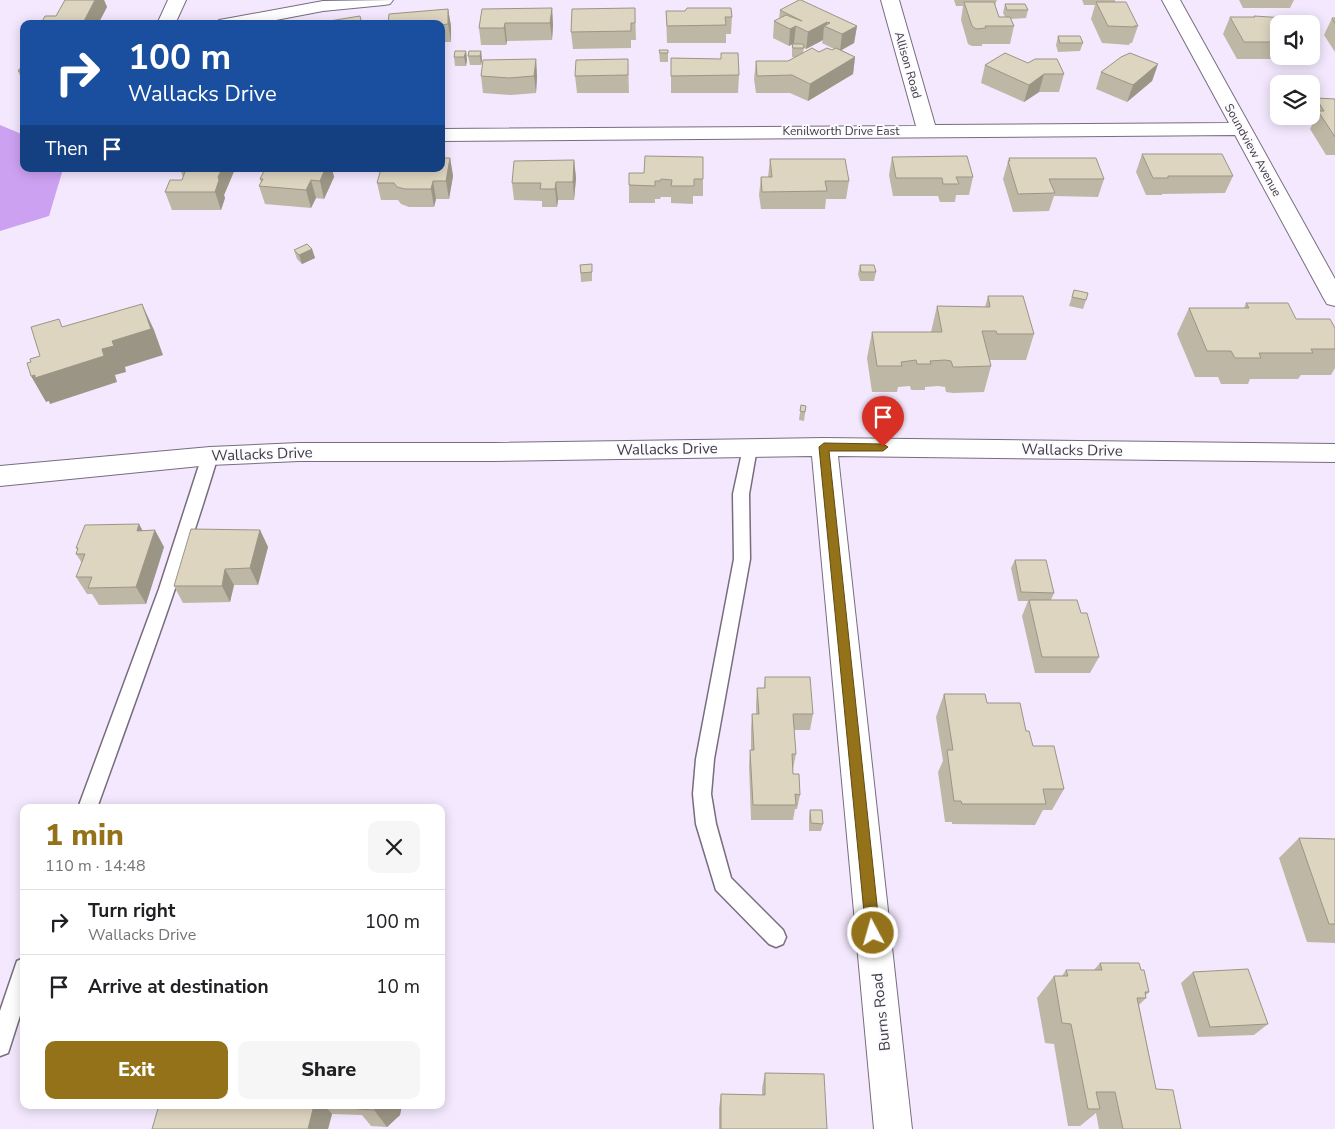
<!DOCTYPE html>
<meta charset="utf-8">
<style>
:root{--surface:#fff;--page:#f6f6f6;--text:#202124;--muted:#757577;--line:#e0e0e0;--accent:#93721a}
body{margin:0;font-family:"Nunito Sans",sans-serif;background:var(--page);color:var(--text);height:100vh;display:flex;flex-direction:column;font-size:19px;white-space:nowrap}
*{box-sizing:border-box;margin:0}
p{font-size:16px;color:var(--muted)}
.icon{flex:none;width:28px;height:28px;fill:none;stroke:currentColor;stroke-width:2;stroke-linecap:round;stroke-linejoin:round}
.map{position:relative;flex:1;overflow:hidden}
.drawer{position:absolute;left:20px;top:804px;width:425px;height:305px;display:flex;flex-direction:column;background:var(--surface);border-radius:10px;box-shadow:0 2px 12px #0003}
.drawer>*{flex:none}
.guide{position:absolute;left:20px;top:20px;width:425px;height:152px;border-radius:10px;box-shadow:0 2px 12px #0003;background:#1a4fa0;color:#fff;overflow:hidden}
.tools{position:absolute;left:1270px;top:15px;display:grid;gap:10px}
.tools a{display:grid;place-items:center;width:50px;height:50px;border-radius:10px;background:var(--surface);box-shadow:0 2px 12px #0003;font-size:25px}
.pin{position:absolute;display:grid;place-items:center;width:42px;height:42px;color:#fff;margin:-51px -21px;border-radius:50% 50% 50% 0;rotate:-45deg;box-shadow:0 0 5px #0007}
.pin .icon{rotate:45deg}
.me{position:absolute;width:55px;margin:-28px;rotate:354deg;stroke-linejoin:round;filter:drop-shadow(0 0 4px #0008)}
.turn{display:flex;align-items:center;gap:18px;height:105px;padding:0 25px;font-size:22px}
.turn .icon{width:65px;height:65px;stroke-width:2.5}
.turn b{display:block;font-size:35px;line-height:42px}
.then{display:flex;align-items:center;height:48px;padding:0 25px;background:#0003;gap:10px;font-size:19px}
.round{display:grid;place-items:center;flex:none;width:52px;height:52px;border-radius:10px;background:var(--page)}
.headline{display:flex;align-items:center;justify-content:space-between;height:85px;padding:0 25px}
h1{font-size:30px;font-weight:800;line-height:38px;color:var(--accent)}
.cta{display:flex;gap:10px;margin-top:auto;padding:10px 25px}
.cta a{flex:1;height:58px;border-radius:10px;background:var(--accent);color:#fff;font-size:20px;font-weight:800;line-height:58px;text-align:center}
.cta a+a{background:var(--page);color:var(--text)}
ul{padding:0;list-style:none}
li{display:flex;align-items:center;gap:15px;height:65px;padding:0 25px;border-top:1px solid var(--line)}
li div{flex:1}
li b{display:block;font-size:19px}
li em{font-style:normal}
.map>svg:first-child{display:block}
.water{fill:#cda1f2}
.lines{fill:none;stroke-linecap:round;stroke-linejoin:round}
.service-casing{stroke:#776d7f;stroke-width:3}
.minor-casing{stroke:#776d7f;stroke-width:2}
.service{fill:#fff;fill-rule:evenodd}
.minor{fill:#fff;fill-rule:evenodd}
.wall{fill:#bfb7a5;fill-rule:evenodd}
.shaded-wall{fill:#9b9586}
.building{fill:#ded5c0;stroke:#9b9586}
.route{fill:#93721a;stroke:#604a11}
.labels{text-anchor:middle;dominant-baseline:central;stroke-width:4;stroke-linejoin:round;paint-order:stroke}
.far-street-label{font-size:12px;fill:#3f3b43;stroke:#fcfafe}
.street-label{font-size:15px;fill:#3f3b43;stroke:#fcfafe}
</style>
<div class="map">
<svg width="1335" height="1129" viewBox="0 0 1335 1129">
<rect width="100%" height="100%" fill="#f3e8fd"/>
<path class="water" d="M0 125 24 135V169H63L49 216 0 231Z"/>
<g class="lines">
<g class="service-casing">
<path id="service" d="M750 443 755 444 757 448 749 494 750 559 714 759 711 794 716 824 731 878 783 930 786 937 783 944 776 947 769 944 716 890 696 824 693 794 696 759 734 559 733 494 743 448 745 444Z
M210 450 215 452 218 456C182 575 139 691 97 808H78L159 589 202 456 205 452Z
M24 958V1003L8 1053 0 1056V1011L17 961Z"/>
</g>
<g class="minor-casing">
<path id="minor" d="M168 0H186L175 24H157Z
M393 0 390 4 384 5 323 11 255 24H216L219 20 225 19 323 1Z
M881 0H899L935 125 1229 123 1162 0H1180L1335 279V306L1327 304 1324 299 1235 135 441 141V129L916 126Z
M824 438 1335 444V462L838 456 912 1129H874L812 456 494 461H299L210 465 0 486V466L210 447 299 443H494Z"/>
</g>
<use href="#service" class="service"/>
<use href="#minor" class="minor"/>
</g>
<path class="wall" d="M65 0H104L107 7 98 24H43L42 22 56 16Z
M954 0H997L995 5 999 17H1005L1003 13 1005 4 1028 10 1026 18 1011 19 1014 26 1010 44H982V46H972L968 44 961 20 963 6H956Z
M1082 0H1115V2L1138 26 1132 43H1130L1129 45 1102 43 1091 19 1095 5H1084Z
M1239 0H1294L1290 8H1243Z
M552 8 553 25 552 40 507 41 506 45H481L479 28Z
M635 8 636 40H631V48L573 49 571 32Z
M448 9 451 26V42H441V24Z
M780 10 857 26 854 43 841 50 855 57 853 74 808 101 790 93H756L754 79 756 61H788L796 57H792V44L789 46 773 38 774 21 779 19ZM823 40 822 43 834 49 832 50 803 53 804 48 806 49Z
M666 11 732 17 731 34H726V43H667Z
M1254 16 1279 24V56H1287L1286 59H1237L1223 34 1230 17H1254Z
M1332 18H1335V52L1324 35Z
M1058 36 1083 43 1080 51 1058 52 1056 45Z
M659 50H668V62H660Z
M466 51 467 60 466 66H455L454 57Z
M481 51 482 60 481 65H470L468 56Z
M721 53 739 75 738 93H671V58L721 59Z
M536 59 537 77 536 93 511 95 483 93 481 76Z
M628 59 629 93H577L575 76Z
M1028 63 1064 74 1059 92H1039L1024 102 981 83 985 65Z
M1158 64 1152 81 1127 102 1096 89 1101 72Z
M24 66V80H22L18 71Z
M1316 98 1335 99V155H1326L1310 129 1313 123 1308 116H1311V109Z
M1142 154 1233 176 1225 193 1162 194V195H1146L1136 172Z
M892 157 973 177 969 195H956L955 202H940L938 196H893L889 175Z
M450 158 453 176 449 199H436L434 207H409L401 204 398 200H381L377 183Z
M1009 158 1104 179 1098 197 1054 196 1049 211 1013 212 1003 179Z
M770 159 849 181 846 199H826L825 209H761L759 195 761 177H768Z
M574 160 576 178 574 200H558L557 207H542V201L514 200 512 183Z
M180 169H235L224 195 225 198 221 210H172L165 192 182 180 183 177Z
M265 169H332L334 177 324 199 316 198 311 208 265 204 259 186 261 183 260 179Z
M629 173 703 179V196H693V204L671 203V197H661L660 199H655V203H629Z
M312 249 315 258 302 264 297 259 294 250Z
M592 264V281L581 282 580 265Z
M860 265 876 272 874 281H860L858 274Z
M1074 290 1086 300 1083 309 1069 306Z
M988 296 1034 334 1026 360H990L991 366 984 392 953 393 946 392 945 387 938 386 925 387V390H911L910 386 898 387 897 392H872L867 358 872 332H931L937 306 985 307Z
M1246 303 1296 319 1335 328V368L1331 375H1301L1298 379H1250L1248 384H1221L1218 377H1195L1177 334 1189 308H1244Z
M801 405 806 406 804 421 799 420Z
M139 524 142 530 164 547 146 604 99 605 92 594H87L76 577 82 563 76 554 78 550 76 548Z
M260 530 268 547 258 585H234L230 602 183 603 174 586Z
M1015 560 1054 593 1051 600 1081 613 1099 657 1090 673H1035L1022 616 1028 601H1018L1011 568Z
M765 677 813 714 810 730H794L796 754 793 769V774L800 795 797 809H795L793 820H751L749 765 750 750H751V729L752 714H756V704L757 688H764Z
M944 694 987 703 1026 731 1033 746 1064 789 1052 810H1043L1035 825 952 824V822H945L938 772 943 761 936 717Z
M810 810 823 824 821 831H809V817Z
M1299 838 1335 839V943L1307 942 1279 858Z
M1100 963 1141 970 1149 992 1146 995V998L1139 1005 1156 1089 1181 1129H1099L1096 1113 1080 1126H1068L1054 1044 1045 1043 1037 998 1054 976H1062L1066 970H1094Z
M1193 972 1268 1024 1254 1035 1198 1037 1181 983Z
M765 1073 827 1129H719V1108L721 1094 762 1095V1088Z
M159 1105H402L400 1115 387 1127 371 1126 362 1115 332 1114 328 1129H152Z"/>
<path class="shaded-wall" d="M95 0H104L107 7 98 24H85L84 21Z
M552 8 553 25 552 40 550 23Z
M448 9 451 26V42L448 24Z
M827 22V27L824 26 823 40 806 49 808 32Z
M505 23 507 41 506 45 504 28Z
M796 26 794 43 789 46 790 29Z
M857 26 854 43 840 51 842 34Z
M466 51 467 60 466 66 464 57Z
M481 51 482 60 481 65 480 56Z
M855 57 853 74 808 101 810 84Z
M536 59 537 77 536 93 534 76Z
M1158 64 1152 81 1127 102 1133 85Z
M1044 74 1039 92 1024 102 1029 85Z
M450 158 453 176 449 199 446 181Z
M574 160 576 178 574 200 573 182Z
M222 169H235L224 195 218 177Z
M325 169H332L334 177 324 199 320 181Z
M219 180 225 198 221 210 215 192Z
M311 180 316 198 311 208 306 190Z
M433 181 436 199 434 207 431 189Z
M556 182 558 200 557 207 555 189Z
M312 249 315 258 302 264 299 255Z
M142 304 154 330 163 355 125 367 126 372 115 375 117 382 50 404 49 401 46 402 31 376 102 349 112 341Z
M139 524 148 541 137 531Z
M155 530 164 547 146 604 136 587Z
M260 530 268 547 258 585 250 568Z
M225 569 234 585 230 602 222 586Z
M314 1105H324L332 1114 328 1129H308Z
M379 1105H402L400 1115 387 1127 374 1110Z"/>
<path class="building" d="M65 0H95L84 21 42 22 45 16H56Z
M799 0H801L857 26 842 34 824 26 830 23 827 22 808 32 796 26 790 29 774 21 786 15 802 21 780 10Z
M964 2H994L999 17H1010L1014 26H985L986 28 976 29 972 26Z
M1096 2H1126L1138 26H1134L1135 27 1108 26Z
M1005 4H1025L1028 10H1007Z
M552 8 550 23H505L504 28H479L482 9Z
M635 8V23H631V31L571 32 572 9Z
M687 8H731L732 17H725L726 25 667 26 666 11H685Z
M448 9V24L441 25V24H388L389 14Z
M360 16 362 24H311Z
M1254 16 1285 18 1289 24H1279V29H1277L1279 31V42H1244L1230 17H1255Z
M1332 18H1335V23Z
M1058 36H1080L1083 43H1060Z
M792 44H803L804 48H793Z
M812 48 819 52 827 48 832 50 836 48 855 57 810 84 792 75 757 76 756 61H788Z
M659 50H668V53H660Z
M455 51H466L464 57H454Z
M469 51H481L480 56H468Z
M721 53H738L739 75 671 76V58L721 59Z
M1005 53 1028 63 1035 59H1057L1064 74H1044L1029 85 985 65Z
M1130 53 1158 64 1133 85 1101 72 1121 57Z
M536 59 534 76 509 78 481 76 483 60Z
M628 59V75L575 76 576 60Z
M22 66H24V71H18Z
M1316 98 1335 99V137L1318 111H1324Z
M1142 154H1222L1233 176H1168V178H1153Z
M645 156 703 157V179H694V186H671L672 180 661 179 660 181H655V186L629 185V173H644Z
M967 156 973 177H956L959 184H943L942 178H896L892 157Z
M441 158H450L446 181H433L431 189H405L397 187 394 183H377L381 169H441Z
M1009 158H1096L1104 179H1049L1055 193 1018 194 1008 161H1010Z
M770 159H845L849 181H825L827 191 762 192 761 177H772Z
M574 160 573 182H556L555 189H540L541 183H512L514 161Z
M186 169H222L218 177 219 180 215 192H165L170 180H182Z
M265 169H325L320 181 311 180 306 190 259 186 263 179H260Z
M307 244 312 249 299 255 294 250Z
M592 264V272L581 273 580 265Z
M860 265H874L876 272H861Z
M1074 290 1088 293 1086 300 1072 297Z
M988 296H1023L1034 334H997L996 331H982L991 366 959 367H953L951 361 945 360 930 361 931 364H917L916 360 901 362 902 366H877L872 332H942L937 306 990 307Z
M1246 303H1288L1296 319H1330L1335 328V349H1311L1313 353H1259L1261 358H1235L1231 351H1207L1189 308H1249Z
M142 304 151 329 112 341 114 346 102 349 104 356 35 378V375L31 376 27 363 31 362 30 359 40 356 31 327 59 319 62 327Z
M801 405 806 406 805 412 800 411Z
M139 524 137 531 155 530 136 587 88 588 92 577H76L85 554H76L78 548H76L85 525Z
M191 529 260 530 250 568 225 569 222 586H174Z
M1015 560H1046L1054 593 1021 592Z
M1029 600H1077L1081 613H1087L1099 657H1042Z
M765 677H810L813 714H793L796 754H792L793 774H799L800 795 795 794 796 805H753L750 750H754L752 714H759L757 688H765Z
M944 694H985L987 703H1020L1026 731H1029L1033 746H1054L1064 789H1043L1046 804H962L961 801H954L947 750H953Z
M810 810H822L823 824 811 823Z
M1299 838 1335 839V924H1329Z
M1100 963H1139L1141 970H1144L1149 992H1145L1146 998H1137L1156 1089 1173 1090 1181 1129H1123L1115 1092H1096L1100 1109H1088L1071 1024 1062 1023 1054 976H1068L1066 970H1102Z
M1248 969 1268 1024 1210 1027 1193 972Z
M765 1073 824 1074 827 1129H721V1094L765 1095Z
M159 1105H314L308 1129H152Z
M353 1105H379L374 1110 357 1109Z"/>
<path class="route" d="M824 443 883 444 888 447 883 451H829L880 933 878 938 873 940 868 938 866 933 819 447Z"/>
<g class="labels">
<g class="far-street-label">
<text transform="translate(908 65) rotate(74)">Allison Road</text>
<text x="841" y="131">Kenilworth Drive East</text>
<text transform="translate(1253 150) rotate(61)">Soundview Avenue</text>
</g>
<g class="street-label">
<text transform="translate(667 449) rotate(-1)">Wallacks Drive</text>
<text transform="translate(1072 450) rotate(1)">Wallacks Drive</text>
<text transform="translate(262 454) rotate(-2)">Wallacks Drive</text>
<text transform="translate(881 1012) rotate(-96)">Burns Road</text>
</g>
</g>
</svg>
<div class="tools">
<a><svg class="icon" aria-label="sound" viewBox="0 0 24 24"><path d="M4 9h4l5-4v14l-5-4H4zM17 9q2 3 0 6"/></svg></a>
<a><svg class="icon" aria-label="layers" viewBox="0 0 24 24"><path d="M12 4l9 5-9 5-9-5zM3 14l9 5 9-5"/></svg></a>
</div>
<div class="pin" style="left:883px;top:447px;background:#d93025"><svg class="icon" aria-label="arrive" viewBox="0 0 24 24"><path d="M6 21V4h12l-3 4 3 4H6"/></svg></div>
<svg class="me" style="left:873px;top:933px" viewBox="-20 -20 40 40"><circle r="17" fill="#93721a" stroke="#fff" stroke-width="3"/><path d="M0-11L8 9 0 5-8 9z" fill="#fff"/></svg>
<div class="guide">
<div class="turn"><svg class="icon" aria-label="right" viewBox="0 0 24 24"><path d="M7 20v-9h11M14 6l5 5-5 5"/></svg><div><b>100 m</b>Wallacks Drive</div></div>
<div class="then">Then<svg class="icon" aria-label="arrive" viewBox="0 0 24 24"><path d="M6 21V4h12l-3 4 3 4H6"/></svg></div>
</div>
<section class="drawer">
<div class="headline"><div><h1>1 min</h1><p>110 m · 14:48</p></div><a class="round"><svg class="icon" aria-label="close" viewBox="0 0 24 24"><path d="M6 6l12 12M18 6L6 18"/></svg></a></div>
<ul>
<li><svg class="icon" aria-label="right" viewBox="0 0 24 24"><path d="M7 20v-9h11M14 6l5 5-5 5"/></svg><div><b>Turn right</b><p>Wallacks Drive</p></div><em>100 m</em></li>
<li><svg class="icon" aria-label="arrive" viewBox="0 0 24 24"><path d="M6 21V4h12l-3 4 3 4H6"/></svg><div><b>Arrive at destination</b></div><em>10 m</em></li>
</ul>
<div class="cta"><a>Exit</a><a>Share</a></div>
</section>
</div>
